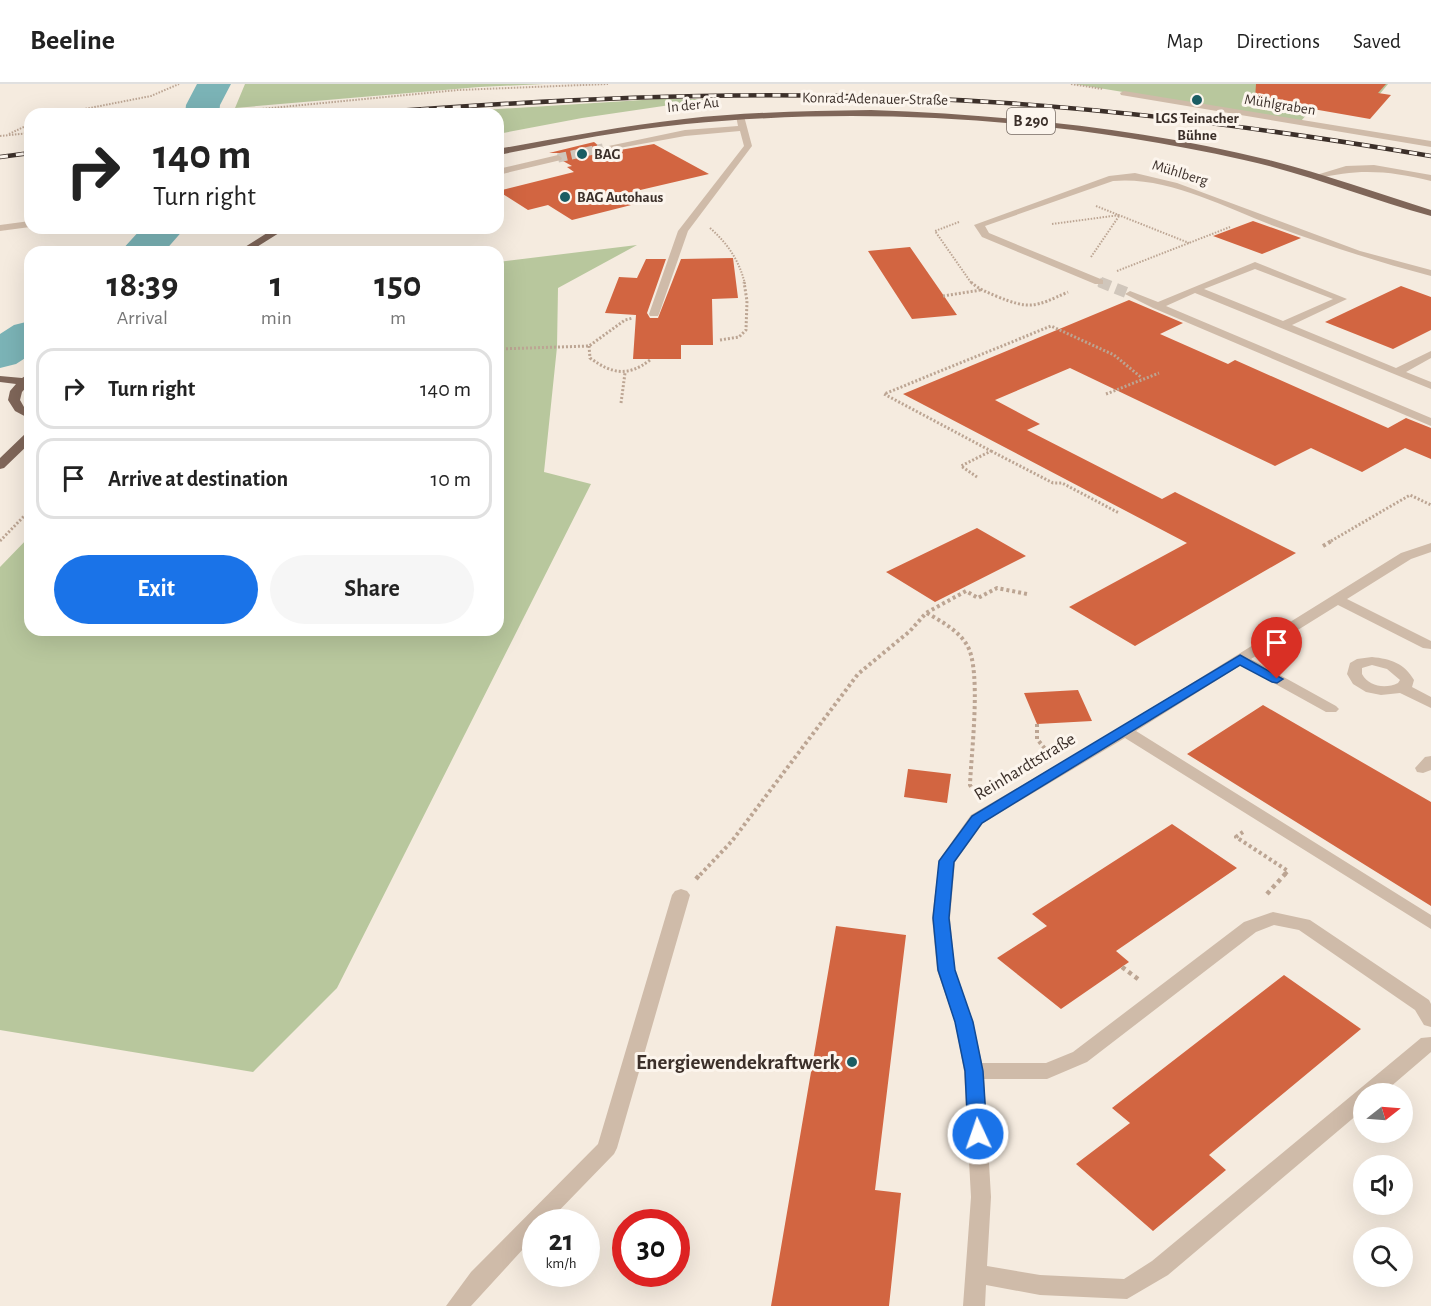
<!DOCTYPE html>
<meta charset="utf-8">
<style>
:root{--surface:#fff;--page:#f6f6f6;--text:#222;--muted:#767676;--line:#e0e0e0;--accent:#1a73e8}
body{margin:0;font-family:"Alegreya Sans",sans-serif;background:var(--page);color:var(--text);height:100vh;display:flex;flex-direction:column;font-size:22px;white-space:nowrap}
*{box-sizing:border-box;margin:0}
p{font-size:20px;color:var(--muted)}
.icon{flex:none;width:33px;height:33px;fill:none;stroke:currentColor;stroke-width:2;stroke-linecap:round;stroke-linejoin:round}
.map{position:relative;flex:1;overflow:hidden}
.details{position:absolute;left:24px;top:162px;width:480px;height:390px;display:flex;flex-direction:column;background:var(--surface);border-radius:18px;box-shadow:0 6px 24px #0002}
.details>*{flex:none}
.hud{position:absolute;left:24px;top:24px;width:480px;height:126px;border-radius:18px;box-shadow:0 6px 24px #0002;background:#fff;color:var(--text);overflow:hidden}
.needle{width:39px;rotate:73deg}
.tools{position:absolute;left:1353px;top:999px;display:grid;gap:12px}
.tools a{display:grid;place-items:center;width:60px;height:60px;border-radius:50%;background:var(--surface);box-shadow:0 6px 24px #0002;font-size:30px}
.speed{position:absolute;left:522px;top:1125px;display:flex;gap:12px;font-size:30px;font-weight:700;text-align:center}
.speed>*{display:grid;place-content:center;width:78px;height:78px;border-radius:50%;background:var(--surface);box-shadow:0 6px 24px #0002;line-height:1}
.speed small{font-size:15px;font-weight:400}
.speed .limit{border:9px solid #d22;background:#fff;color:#111}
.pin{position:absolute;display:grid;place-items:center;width:51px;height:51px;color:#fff;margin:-62px -26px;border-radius:50% 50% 50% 0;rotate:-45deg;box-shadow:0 0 6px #0007}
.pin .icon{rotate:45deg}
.me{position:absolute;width:66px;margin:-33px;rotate:357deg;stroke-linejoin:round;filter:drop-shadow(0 0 4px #0008)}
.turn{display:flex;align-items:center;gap:21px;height:126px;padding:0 30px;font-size:27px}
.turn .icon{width:78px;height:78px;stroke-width:2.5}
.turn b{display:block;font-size:42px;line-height:51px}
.eta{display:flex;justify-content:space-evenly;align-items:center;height:102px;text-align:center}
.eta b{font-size:36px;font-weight:600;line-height:42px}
.action{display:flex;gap:12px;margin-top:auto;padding:12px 30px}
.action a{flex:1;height:69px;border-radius:36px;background:var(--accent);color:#fff;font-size:24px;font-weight:600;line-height:69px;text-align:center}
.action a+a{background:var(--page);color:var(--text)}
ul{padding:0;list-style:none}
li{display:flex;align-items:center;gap:18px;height:81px;margin:0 12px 9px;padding:0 18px;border:3px solid var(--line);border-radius:18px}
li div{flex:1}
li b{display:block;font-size:22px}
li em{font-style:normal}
header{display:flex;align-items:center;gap:36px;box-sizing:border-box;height:84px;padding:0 30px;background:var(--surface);border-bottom:2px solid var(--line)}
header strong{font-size:28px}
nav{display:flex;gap:33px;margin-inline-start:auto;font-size:21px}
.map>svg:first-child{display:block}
.green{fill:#b8c79d}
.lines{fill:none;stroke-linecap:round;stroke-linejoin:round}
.river{fill:#7bb3b6;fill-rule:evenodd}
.building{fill:#d26541}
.minor-tunnel-far1{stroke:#d0c6bb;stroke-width:9;stroke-dasharray:9 4.5;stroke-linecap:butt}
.minor-tunnel{stroke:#d0c6bb;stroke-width:11;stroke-dasharray:11 6;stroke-linecap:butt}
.path-far3{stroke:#bca593;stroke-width:2;stroke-dasharray:1.5 1.5;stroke-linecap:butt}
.path-far2{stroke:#bca593;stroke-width:3;stroke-dasharray:2 2;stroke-linecap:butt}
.path-far1{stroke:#bca593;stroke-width:4;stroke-dasharray:3 3;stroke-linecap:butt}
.path{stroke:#bca593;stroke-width:4.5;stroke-dasharray:4 4;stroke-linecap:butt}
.minor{fill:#cfbba9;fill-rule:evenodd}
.major{fill:#7f6659;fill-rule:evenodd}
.rail-casing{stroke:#3c302a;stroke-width:4.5}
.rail{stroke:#fcf5ed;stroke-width:3;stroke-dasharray:8;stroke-linecap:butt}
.route{fill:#1a73e8;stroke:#114b97;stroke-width:1.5}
.poi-dot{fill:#1a5d63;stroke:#fcf5ed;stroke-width:2}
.labels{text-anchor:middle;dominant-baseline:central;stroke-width:6;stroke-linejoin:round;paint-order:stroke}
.far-street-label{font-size:15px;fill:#3c302a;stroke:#fcf5ed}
.far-poi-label{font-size:15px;font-weight:bold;fill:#3c302a;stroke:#fcf5ed;text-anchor:start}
.shield{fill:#fcf5ed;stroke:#766b64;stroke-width:1.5}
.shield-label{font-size:16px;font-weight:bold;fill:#3c302a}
.street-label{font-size:18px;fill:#3c302a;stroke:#fcf5ed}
.near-poi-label{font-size:21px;font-weight:bold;fill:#3c302a;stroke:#fcf5ed;text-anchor:end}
</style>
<header>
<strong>Beeline</strong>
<nav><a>Map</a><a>Directions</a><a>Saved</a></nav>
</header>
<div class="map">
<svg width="1431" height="1222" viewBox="0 0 1431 1222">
<rect width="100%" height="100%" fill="#f5ebdf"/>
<path class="green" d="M245 0H544L479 3 235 24Z
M1074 0H1388L1379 11 1331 3 1301 37Z
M658 15H711L582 34 498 50V30H420Z
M637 161 558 204 557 263 544 388 591 400 337 904 253 988 0 946V483L30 452V546H498V178Z"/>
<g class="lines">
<path class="river" d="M197 0H231L220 21 219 30H185L186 21Z
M142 144H185L164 168H120Z
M30 237V271L16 280 0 284V250L14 241Z"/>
</g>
<path class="building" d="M1256 0H1386L1378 9 1391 11 1370 35 1255 15Z
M594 58 599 62 598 66 603 69 654 60 709 90 636 107 651 116 572 136 548 121 528 126 498 107 574 88 567 83 572 82 563 77 564 73 559 69H549Z
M1253 137 1273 144 1301 154 1262 170 1213 152Z
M910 163 944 212 957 231 912 235 868 167Z
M733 174 738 214 712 215 713 261H681V275H633L636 231 605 229 619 193 637 194 646 175H666L647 229 650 234H658L681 175Z
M1401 202 1431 213V246L1393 265 1325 238Z
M1129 216 1183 239 1160 250 1228 280 1235 276 1388 344 1406 334 1431 344V375L1405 364 1362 388 1311 364 1275 382 1070 284 995 316 1040 340 1027 346 1162 415 1175 408 1296 469 1135 562 1069 523 1187 459 903 310Z
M977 444 1026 472 935 518 886 488Z
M1078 606 1092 637 1037 640 1024 609Z
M1263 621 1431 718V822L1187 670Z
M908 685 951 690 947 719 904 713Z
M1172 740 1237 784 1116 867 1129 878 1061 925 997 874 1047 842 1032 830Z
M836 842 906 851 875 1106 901 1109 889 1222H771Z
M1284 891 1361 945 1209 1071 1226 1086 1153 1147 1076 1080 1130 1039 1112 1024Z"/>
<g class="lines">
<path class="minor-tunnel-far1" d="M558 74 603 64
M1099 198 1104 200"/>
<path class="minor-tunnel" d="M1100 198 1130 210"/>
<path class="path-far3" d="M1071 0 1103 5
M59 30 151 12 179 0
M209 30 458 6 608 0
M9 50 30 40
M0 52 30 49
M1096 122 1189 159
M959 138 935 147 972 200
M1052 140 1120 131
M710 144C728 160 739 176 745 200
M1091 173 1119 132
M1117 187 1230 143"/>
<path class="path-far2" d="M971 198C978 205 987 208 996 212 1030 226 1035 223 1068 208
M943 212 981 206
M720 256 739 253 746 246 747 217 744 198
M589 262 590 274C612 290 628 293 650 276
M498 265 589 262 625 236 633 234
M1106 310 1159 289
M621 319 625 289
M991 367 1053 399H1062L1119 429
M977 393 961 382 991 367 884 310 1051 242 1114 271 1142 294
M0 457 30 426
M1331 457 1410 411 1431 421"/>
<path class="path-far1" d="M1323 462 1333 456
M927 529C942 538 958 546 967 561 982 586 971 670 970 701L975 709
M1037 640V655L1047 667
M1243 748 1236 753 1288 787 1284 791
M700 791 732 757 858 590 910 547 926 529 966 507 978 514 997 504 1027 510"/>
<path class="path" d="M696 795 701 789
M1267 810 1286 789
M1122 883 1138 895"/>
<path class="minor" d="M1124 7 1431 57V63L1121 11 1120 9Z
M740 30 744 32 752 62 688 147 659 230 658 232H650L649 230 678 147 744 62 740 47 685 52 603 67 599 64 685 46 738 42 736 32Z
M558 71 562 74 561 76 498 91V85Z
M1374 81 1431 91V97C1391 87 1357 84 1317 95L1313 92 1346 82Z
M1135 89 1177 99 1360 167 1431 186V192C1377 178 1326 161 1274 142 1224 123 1167 92 1113 97L985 142 989 149 1103 196V200H1095L982 153 974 141 1109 92Z
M30 137V143L0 147V141Z
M1255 178 1347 215 1292 241 1396 284 1431 267V274L1406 288 1431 298V305L1195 209 1166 222 1431 334V342L1153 224 1125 210 1130 207 1158 218ZM1255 185 1333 215 1283 237 1204 205Z
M1431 459V468L1411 475 1347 515 1431 557V565L1423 564 1338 521 1251 575 1336 622 1339 625 1336 628H1326L1241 581 1136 647 1431 831V845L1125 654 983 739 955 778 950 834 955 886 973 938 982 979H1046L1073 968 1244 838 1273 828 1310 836 1429 916 1431 920V943L1424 941 1415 926 1299 846 1274 841 1256 848 1087 978 1047 995H984L991 1113 987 1182 1040 1191 1124 1195 1152 1177 1421 954 1431 953V968L1382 1010H1364V1025L1168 1191 1127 1215 1040 1211 986 1201 985 1222H963L971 1113 964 987 955 938 937 886 932 834 939 777 941 773 971 731 1120 644 1401 469Z
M1372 573C1391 575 1404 579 1414 596L1412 603 1431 613V624L1400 609 1381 611 1366 608 1353 600 1347 590 1350 579 1357 575ZM1372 581 1387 585 1400 596 1398 599C1386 605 1369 603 1362 590V584Z
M1431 672V686L1423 689 1417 688 1415 684 1425 673Z
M681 805 687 807 690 811 617 1064 614 1070 548 1138H536V1151L471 1222H446L471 1188 598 1060 672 811 675 807Z"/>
<path class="major" d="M871 26C1006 31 1139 44 1269 76 1324 90 1377 109 1431 126V132C1368 115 1308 90 1244 76 1060 35 874 22 686 40 623 46 560 59 498 71V65C560 54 621 42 684 35 746 28 809 27 871 26Z
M275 144H287L249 168H237Z
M30 289V299L22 308 20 316 24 323 30 326V335L15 327 8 316 10 307 16 300 0 298V292L22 294Z
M30 348V359L4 384 0 385V374L26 349Z"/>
<g class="rail-casing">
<path id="rail" d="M357 30C541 16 725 6 909 14 1084 20 1258 43 1431 72
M0 73 30 69"/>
</g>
<use href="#rail" class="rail"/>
</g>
<path class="route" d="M1240 571 1283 595 1277 599 1272 598 1240 581 982 739 954 778 949 834 955 886 973 938 983 987 987 1050 984 1055 978 1058 971 1055 968 1050 965 987 955 938 938 886 933 834 939 777 972 732Z"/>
<g class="poi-dot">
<circle cx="1197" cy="16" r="6"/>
<circle cx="582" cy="70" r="6"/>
<circle cx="565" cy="113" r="6"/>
<circle cx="852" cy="978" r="6"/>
</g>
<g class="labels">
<g class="far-street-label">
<text transform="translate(875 15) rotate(1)">Konrad-Adenauer-Straße</text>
<text transform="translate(693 21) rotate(-6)">In der Au</text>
<text transform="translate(1280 21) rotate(9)">Mühlgraben</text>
<text transform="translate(1180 89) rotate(17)">Mühlberg</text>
</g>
<g class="far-poi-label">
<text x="1197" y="34" text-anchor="middle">LGS Teinacher<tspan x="1197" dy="17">Bühne</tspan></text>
<text x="594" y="70">BAG</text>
<text x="577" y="113">BAG Autohaus</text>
</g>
<rect class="shield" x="1007" y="24" width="48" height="26" rx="4.5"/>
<g class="shield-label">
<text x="1031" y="37">B 290</text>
</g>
<g class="street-label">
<text transform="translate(1025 683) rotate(-31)">Reinhardtstraße</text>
</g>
<g class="near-poi-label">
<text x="840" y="978">Energiewendekraftwerk</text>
</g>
</g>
</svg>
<div class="tools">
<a><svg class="needle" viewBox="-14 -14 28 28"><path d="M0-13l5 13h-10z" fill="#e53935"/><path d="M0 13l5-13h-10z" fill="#767676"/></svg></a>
<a><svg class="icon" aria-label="sound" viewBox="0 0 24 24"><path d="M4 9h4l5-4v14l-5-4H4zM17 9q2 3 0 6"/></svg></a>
<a><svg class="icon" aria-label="search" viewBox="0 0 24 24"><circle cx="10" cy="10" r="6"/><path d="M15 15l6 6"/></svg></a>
</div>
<div class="speed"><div>21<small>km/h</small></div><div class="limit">30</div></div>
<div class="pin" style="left:1277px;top:595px;background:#d93025"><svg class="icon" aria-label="arrive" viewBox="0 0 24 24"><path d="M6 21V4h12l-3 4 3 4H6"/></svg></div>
<svg class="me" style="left:978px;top:1050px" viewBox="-20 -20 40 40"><circle r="17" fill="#1a73e8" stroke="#fff" stroke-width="3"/><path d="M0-11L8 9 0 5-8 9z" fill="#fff"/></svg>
<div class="hud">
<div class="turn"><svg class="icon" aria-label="right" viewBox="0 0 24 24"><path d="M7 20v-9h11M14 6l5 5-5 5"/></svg><div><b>140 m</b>Turn right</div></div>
</div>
<section class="details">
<div class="eta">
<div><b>18:39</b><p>Arrival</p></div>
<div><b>1</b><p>min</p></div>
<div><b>150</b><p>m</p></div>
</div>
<ul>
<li><svg class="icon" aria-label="right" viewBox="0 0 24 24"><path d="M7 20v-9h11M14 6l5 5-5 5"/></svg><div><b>Turn right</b></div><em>140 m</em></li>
<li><svg class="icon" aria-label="arrive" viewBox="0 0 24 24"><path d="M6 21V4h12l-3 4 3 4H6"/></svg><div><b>Arrive at destination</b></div><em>10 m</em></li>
</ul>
<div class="action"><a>Exit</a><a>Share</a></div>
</section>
</div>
